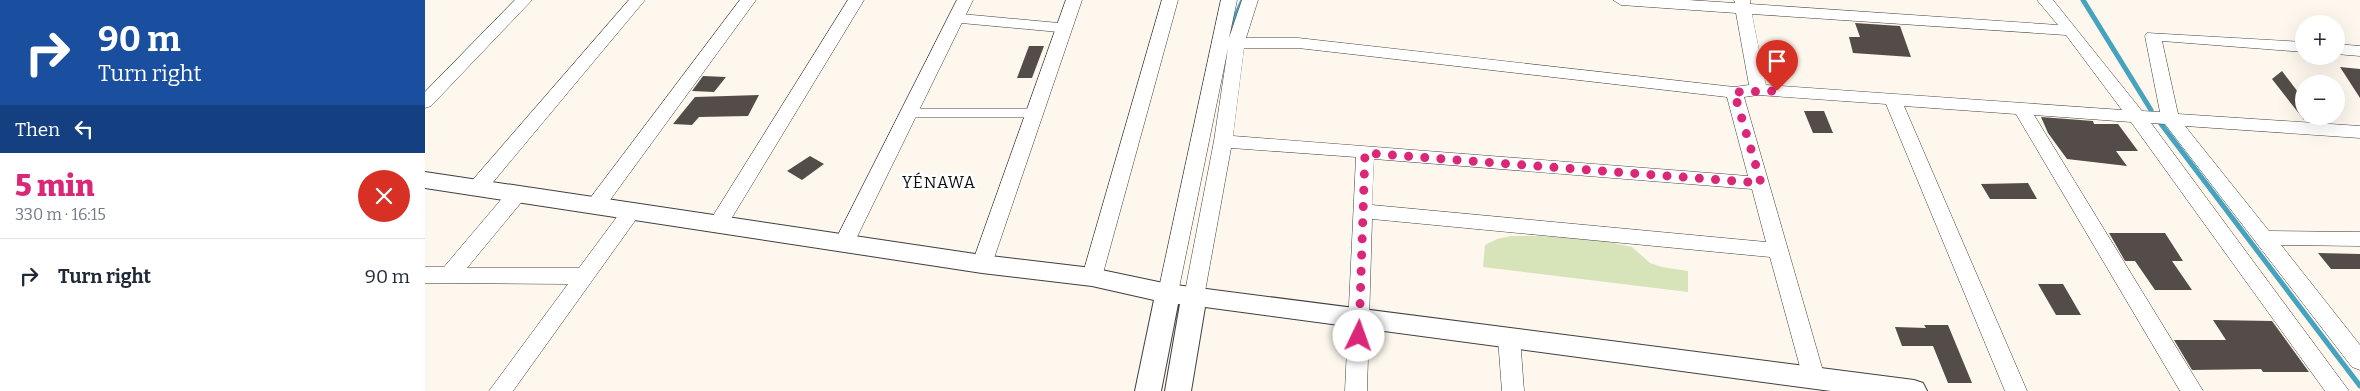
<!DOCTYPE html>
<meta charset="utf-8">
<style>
:root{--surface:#fff;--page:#f2f2f3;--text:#1f2937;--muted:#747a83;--line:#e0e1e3;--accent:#db2777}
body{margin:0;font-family:Bitter,serif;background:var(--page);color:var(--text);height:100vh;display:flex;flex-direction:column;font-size:19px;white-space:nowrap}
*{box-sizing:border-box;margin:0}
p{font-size:16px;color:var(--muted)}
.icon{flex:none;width:28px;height:28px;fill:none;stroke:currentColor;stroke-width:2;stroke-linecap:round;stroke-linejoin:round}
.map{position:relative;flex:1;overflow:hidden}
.sheet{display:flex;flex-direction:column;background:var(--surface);width:425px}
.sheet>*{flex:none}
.top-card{background:#1a4fa0;color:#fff;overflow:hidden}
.tools{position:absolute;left:1870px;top:15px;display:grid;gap:10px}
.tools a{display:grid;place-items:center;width:50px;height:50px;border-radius:50%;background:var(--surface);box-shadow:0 5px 20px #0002;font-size:25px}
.pin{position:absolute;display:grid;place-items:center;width:42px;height:42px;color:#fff;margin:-51px -21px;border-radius:50% 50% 50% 0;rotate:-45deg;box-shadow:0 0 5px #0007}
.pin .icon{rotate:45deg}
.me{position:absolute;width:55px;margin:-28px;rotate:3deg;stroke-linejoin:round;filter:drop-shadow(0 0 4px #0008)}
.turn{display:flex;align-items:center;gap:18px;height:105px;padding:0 15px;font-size:22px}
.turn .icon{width:65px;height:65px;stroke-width:2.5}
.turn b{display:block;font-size:35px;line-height:42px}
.then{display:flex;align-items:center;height:48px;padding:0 15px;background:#0003;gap:10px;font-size:19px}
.round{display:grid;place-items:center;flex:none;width:52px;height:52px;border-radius:26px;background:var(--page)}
.headline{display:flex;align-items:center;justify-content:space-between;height:85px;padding:0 15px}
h1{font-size:30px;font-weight:800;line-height:38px;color:var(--accent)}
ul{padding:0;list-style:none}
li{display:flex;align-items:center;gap:15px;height:75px;padding:0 15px;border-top:1px solid var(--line)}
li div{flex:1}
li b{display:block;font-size:19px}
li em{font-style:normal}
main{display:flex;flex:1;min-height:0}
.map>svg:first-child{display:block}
.green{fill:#d7e4ba}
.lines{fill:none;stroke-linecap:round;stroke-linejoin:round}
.stream{stroke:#45a3bf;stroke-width:5}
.building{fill:#534c49}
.service-casing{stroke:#3f3f3f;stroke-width:10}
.minor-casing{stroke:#3f3f3f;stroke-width:1}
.tertiary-casing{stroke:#3f3f3f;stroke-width:2}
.service{stroke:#fff;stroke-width:9}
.minor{fill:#fff;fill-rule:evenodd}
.tertiary{fill:#fff;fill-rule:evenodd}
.route{stroke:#db2777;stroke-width:9;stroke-dasharray:0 16.2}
.labels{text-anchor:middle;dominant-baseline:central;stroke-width:5;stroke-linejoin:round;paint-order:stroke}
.neighbourhood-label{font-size:16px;letter-spacing:1px;fill:#0c0c0c;stroke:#fff}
</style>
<main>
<section class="sheet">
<div class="top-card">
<div class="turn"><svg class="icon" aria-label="right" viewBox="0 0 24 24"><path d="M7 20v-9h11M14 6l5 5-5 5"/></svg><div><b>90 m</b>Turn right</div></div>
<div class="then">Then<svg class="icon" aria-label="left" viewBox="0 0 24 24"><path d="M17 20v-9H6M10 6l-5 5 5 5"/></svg></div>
</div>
<div class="headline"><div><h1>5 min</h1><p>330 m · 16:15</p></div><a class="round" style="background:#d93025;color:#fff"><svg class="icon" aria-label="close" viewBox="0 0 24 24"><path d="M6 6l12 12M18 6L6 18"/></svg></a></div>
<ul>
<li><svg class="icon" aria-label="right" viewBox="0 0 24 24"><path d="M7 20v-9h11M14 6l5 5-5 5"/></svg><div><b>Turn right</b></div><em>90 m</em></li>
</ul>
</section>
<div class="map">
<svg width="1935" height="391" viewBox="0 0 1935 391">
<rect width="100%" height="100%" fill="#fdf7ed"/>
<path class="green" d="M1086 236H1115L1174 240 1207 247 1225 263 1237 267 1263 271V292L1058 267 1060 245 1072 239Z"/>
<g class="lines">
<path class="stream" d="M1658 0 1726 110
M804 31 818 0
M1733 120 1935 386"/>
</g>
<path class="building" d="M1430 23 1475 26 1486 57 1428 53 1424 37H1435Z
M604 46H619L607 78H592Z
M1915 67 1935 69V98Z
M1857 71 1879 100V120L1847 79Z
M278 76 301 77 289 92 267 91Z
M334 95 323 116 274 117 267 125 248 124 270 97Z
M1379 111H1399L1408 133H1388Z
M1616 117 1668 121 1669 124H1693L1713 151H1691L1702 166 1642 159 1623 133Z
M385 156 399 164 377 180 362 171Z
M1603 183 1612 199H1565L1556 184Z
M1684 233H1740L1758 261H1747L1767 290H1730L1710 261H1700Z
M1893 253 1935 254V269H1906Z
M1613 284H1638L1656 315H1631Z
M1788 320 1847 321 1884 372H1838L1836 369 1767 370 1749 340H1801Z
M1499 325H1523L1547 383H1523L1508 346H1477L1470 327 1501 328Z"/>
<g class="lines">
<g class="service-casing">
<path id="service" d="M531 18 639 28
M483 113H609"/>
</g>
<g class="minor-casing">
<path id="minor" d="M90 0H107L6 106 0 108V92Z
M204 0H220L59 193 52 195 45 193 43 188 45 183Z
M315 0H331L177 211 170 213 163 211 161 206 163 201Z
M423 0H439L300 229 293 231 286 229 283 224 286 219Z
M532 0H548L429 243 426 248 419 250 412 248 409 243Z
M641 0H657L567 264 564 269 557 271 550 269 547 264Z
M737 0H753L677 277 674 282 667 285 660 282 657 277Z
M796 0H812L804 38 817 0H833L821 38H873L1309 87 1324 85 1311 13 1196 5 1188 0H1263L1310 3 1309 0H1325V4L1633 25 1612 0H1628L1717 111 1735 112 1720 36 1722 33 1879 42V52L1737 41 1753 114 1935 126V138L1760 126 1844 231 1935 232V246L1856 245 1935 345V370L1927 367 1740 124 1726 123 1924 391H1900L1706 122 1609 115 1778 391H1755L1591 114 1479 106 1602 391H1580L1461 104 1333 95 1319 97 1400 378 1397 384 1389 387 1381 384 1378 378 1345 257 947 219 942 391H920L931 157 806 148 779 297 776 303 769 305 762 303 759 297 789 141 803 48 753 293 750 299 743 301 736 299 733 293ZM1327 14 1641 35 1697 110 1341 85ZM819 48H873L1302 97 1323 176 808 136ZM949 159 1327 189 1341 242 947 205Z
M1911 44 1935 46V56L1911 54Z
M92 187 99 189 101 194 99 199 42 268H154L200 206 207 204 214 206 217 211 88 391H64L143 284 0 283V267H19L85 189Z
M1084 330 1092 332 1095 338 1099 391H1077L1073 338 1076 332Z"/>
</g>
<g class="tertiary-casing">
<path id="tertiary" d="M0 172 557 255 667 268 743 284 1489 380 1498 383 1502 391H1406L780 307 766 391H740L755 304H753L736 391H710L729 300 667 286 557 273 0 188Z"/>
</g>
<use href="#service" class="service"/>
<use href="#minor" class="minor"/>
<use href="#tertiary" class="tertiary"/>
</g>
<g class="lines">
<path class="route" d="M934 336 940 153 1336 183 1309 92 1352 91"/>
</g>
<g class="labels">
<g class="neighbourhood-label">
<text x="514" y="182">YÉNAWA</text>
</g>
</g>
</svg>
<div class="tools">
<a>+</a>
<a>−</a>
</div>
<div class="pin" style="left:1352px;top:91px;background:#d93025"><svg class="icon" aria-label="arrive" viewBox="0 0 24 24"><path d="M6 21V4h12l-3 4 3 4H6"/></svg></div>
<svg class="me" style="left:934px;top:336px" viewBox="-20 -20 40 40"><circle r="19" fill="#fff"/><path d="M0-13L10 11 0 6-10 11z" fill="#db2777"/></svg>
</div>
</main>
